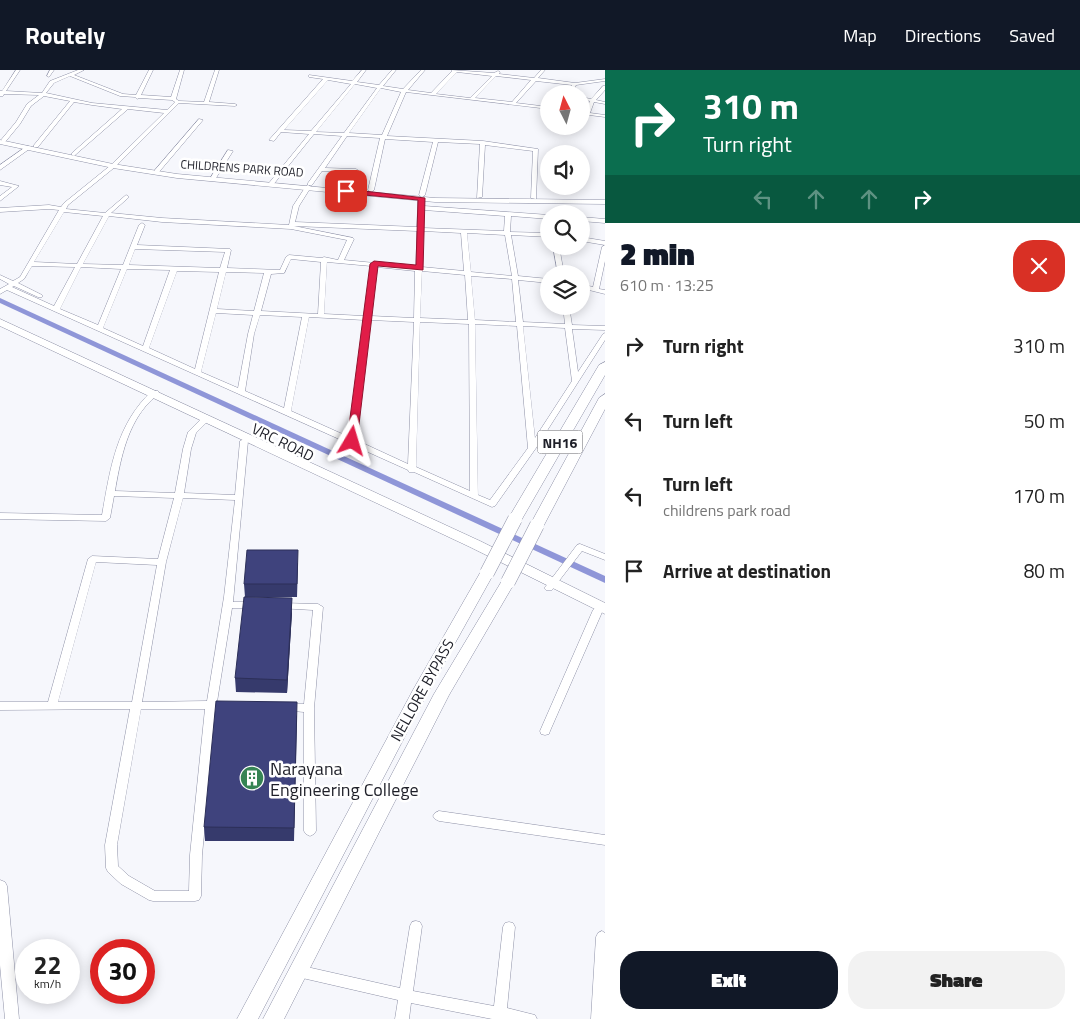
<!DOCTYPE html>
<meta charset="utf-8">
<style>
:root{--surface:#fff;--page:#f2f2f2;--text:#222;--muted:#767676;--accent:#111827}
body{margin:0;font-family:"Titillium Web",sans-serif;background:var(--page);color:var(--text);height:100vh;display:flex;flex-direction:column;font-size:19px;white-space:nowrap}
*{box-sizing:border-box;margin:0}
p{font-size:16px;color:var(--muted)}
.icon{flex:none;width:28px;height:28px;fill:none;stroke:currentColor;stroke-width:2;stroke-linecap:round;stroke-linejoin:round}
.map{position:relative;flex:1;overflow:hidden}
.details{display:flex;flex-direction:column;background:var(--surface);width:475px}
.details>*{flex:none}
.hud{background:#0b6e4f;color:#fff;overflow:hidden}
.needle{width:32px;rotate:354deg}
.fabs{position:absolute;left:540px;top:15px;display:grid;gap:10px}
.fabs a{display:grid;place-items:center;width:50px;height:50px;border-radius:50%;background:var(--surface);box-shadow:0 2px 12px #0003;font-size:25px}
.speed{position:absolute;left:15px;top:869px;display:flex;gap:10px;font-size:25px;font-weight:700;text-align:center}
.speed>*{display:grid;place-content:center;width:65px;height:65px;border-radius:50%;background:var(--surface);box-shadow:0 2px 12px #0003;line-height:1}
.speed small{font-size:12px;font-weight:400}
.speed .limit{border:8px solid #d22;background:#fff;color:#111}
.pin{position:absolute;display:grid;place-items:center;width:42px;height:42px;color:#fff;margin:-21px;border-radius:10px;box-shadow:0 2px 8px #0006}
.me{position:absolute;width:55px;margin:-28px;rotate:7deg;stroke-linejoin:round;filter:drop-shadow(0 0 4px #0008)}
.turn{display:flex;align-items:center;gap:18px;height:105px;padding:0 15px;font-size:22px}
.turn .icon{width:65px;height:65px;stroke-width:2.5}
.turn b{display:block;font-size:35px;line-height:42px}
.lanes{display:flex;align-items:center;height:48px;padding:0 15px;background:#0003;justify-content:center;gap:25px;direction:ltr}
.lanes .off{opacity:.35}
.round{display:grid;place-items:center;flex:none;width:52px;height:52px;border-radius:20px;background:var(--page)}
.head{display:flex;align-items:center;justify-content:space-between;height:85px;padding:0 15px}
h1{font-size:30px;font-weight:800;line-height:38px;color:var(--accent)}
.cta{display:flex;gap:10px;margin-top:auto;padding:10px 15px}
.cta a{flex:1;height:58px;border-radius:20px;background:var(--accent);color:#fff;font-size:20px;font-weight:800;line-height:58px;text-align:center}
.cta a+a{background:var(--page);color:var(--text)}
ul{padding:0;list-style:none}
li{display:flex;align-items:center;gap:15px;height:75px;padding:0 15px}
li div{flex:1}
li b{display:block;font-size:19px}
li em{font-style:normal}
header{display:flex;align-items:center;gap:30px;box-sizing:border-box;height:70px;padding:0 25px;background:var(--accent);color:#fff}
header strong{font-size:24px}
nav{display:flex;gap:28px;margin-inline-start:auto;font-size:18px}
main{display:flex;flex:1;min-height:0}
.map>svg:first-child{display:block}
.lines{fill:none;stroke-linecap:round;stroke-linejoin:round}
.canal{fill:#8f96d8;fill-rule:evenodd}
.minor-casing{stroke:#8e91a7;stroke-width:1}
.tertiary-casing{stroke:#8e91a7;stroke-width:1}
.primary-casing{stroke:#8e91a7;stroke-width:1}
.trunk-casing{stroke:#8e91a7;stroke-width:1}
.minor{fill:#fff;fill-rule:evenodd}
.tertiary{fill:#fff;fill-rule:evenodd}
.primary{fill:#fff;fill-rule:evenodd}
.trunk{fill:#fff;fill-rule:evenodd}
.trunk-bridge-casing{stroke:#8e91a7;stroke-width:15;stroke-linecap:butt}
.trunk-bridge{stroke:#fff;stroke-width:14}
.wall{fill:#363a6c}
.shaded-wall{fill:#2c2f58}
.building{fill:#3f437d;stroke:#2c2f58}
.route{fill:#e11d48;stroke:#92132f}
.labels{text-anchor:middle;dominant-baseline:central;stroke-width:5;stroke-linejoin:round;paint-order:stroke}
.far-street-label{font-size:12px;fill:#1e1f28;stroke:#fff}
.shield{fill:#fff;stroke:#626268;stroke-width:1}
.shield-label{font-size:14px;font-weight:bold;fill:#1e1f28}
.street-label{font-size:15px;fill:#1e1f28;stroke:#fff}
.near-poi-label{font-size:18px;fill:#1e1f28;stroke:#fff;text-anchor:start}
</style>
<header>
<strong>Routely</strong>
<nav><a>Map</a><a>Directions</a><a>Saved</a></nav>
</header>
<main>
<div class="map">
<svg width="605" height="949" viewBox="0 0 605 949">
<rect width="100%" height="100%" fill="#f6f7fc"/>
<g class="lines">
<path class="canal" d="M0 228 605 506V513L0 233Z"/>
<g class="minor-casing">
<path id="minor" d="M16 0H20L6 21 42 23 50 11 78 0H84L74 5 123 24 136 25 149 0H153L141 25 171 27 180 0H184L176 29 179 31 204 32 215 0H219L209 32 235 34 237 35 235 36 179 33 115 97 68 135 66 139 105 143 126 125 128 126V128L111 143 162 148 289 155 293 136 306 116 308 115 311 117 299 136 295 152 417 157 418 129 421 127 424 129V136L549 145V149L511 146 510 162 549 163V167L511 165 518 206 549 209V213L518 210 523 252 565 254 563 236H569L572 255 605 256V260L572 259 578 302 603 264 605 263V270L536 378 495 436 492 437 414 402H409L408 400 7 220 0 224V219L9 214 0 209V205L13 211 20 207 59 140 49 139 0 142V138L49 135 61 137 64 133 111 95 164 43 128 39 74 86 72 85V83L122 39 92 35 74 32 38 77H34V75L70 31 44 26 31 36 20 54 6 71H2L1 70 16 52 27 34 39 25 4 24 3 26H0V21H2ZM70 6 120 26 135 27 137 29 139 28 172 30 175 32 167 40 92 33 46 23 54 13ZM424 140 505 146 504 161 423 158ZM64 142 103 146 77 194 34 192ZM109 146 162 152 291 159 347 170 338 190 324 187 322 188 289 185 286 187 280 200 227 198 231 180 230 179 137 175 145 155 142 153 139 155 123 195 83 194ZM294 156 417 161 416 197 344 190 354 169 353 168ZM423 161 461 163 464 201 422 197ZM467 163 505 165 512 206 471 202ZM135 179 225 182 220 198 129 195ZM291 189 321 192 318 244 261 241 271 204 284 203ZM327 192 371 196 364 246 324 244ZM32 196 75 197 54 236 12 217 14 216 38 227H42V225L18 213 24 209ZM81 197 121 199 98 255 60 239ZM377 197 415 201 414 248 371 246ZM127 199 170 200 143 276 103 258ZM177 201 219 202 195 299 149 278ZM422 201 465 205 468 250 420 248ZM226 202 264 203 254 241 217 239ZM471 206 512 209 516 252 475 250ZM216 243 253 245 248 264 238 318 201 302ZM260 245 302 247 284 338 245 321 254 264ZM309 247 364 250 349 367 291 341ZM370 250 414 252 408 394 356 370ZM420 252 469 254 470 421 416 397ZM475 254 517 256 528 378 490 430 478 425ZM523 256 565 258 572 311 535 368Z
M50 0H54L49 7 47 6Z
M362 0H366L357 12 379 15 392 0H396L383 16 403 19 421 0H425L408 20 431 23 452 1 451 0 494 3 498 1 500 2 499 4 534 8 541 0H545L538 8 575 13 605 9V11L576 15 571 24H566L572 15 536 11 516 33 549 37V39L406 22 387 66 483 71 538 79 536 129 531 128 533 81 485 75 482 127 477 128 480 74 438 72 425 125 422 127 419 125 433 72 385 69 374 120 371 122 368 120 380 68 347 66 325 98 356 99 359 101 358 102 322 101 312 115H308V113L342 66 314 64 273 115H269V113L309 64 281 62 274 71 269 70 323 9 309 7V5L352 11ZM457 2 492 6 470 28 436 24ZM496 6 531 10 512 32 475 28ZM328 10 351 14 311 61 284 60ZM355 14 377 18 344 63 316 62ZM381 18 401 22 382 65 349 63Z
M603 16H605V20L596 30 605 32V34L594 32 590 43 605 45V47L581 44V42H585L590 31 581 29V27L591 29Z
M199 49 203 50 159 102H155V100Z
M27 76 32 77 0 100V95Z
M228 80 233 81 216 108H212L211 107Z
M0 111 19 116 0 131V126L12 117 0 115Z
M581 147 605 149V153L581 151Z
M581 167 605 171V175L581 171Z
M605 175V191L599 219 605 220V224L581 218V214L593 217 602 177Z
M553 176H559L564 204H558Z
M152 321H158L159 323C154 328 149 332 145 337 126 360 120 392 115 421L175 423 183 379 188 362 200 350H203L207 352 196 363 191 379 184 423 235 425 240 371 244 369 248 371 233 532H255L260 535 255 538H232L217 632 232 633 233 636 232 639H216L202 785 201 826 199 830 195 831H153L149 830 121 814 108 802 106 798 105 775 130 639 0 640V632H48L88 489 92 486 158 489 174 428 114 426 110 448 106 451 0 449V443L102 445C110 400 116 354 152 321ZM183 428 235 430 224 527 207 631 142 632 166 492ZM96 492 157 495 132 632H58ZM141 639H205L190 785 189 821H155L129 806 118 796 117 775Z
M580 474 605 484V490L582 481 552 520H546L544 518 546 516 577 475Z
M281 533 318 534 323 537 314 638 316 761 314 764 310 766 306 764 304 761V642L282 640 281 637 282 634H304L313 540 278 538 276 536 278 534Z
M598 537 601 538 603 540 550 661 549 664 545 665 541 664 540 661 593 540 595 538Z
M439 741 605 765V775L439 751 435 749 433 746 435 743Z
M416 851 420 852 422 856 413 921 494 936 503 857 505 853 509 852 513 853 515 857 507 938 535 945 537 949H492L411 933 409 949H395L398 930 298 907 294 905 292 901 294 897 298 895 400 918 410 856 412 852Z
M602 861 605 863V949H591L596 867 598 863Z"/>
</g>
<g class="tertiary-casing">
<path id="tertiary" d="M0 70 113 94 177 104 435 128 605 130V134L435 132 177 108 113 98 0 74Z
M0 810 5 812 7 816 19 949H5L0 895Z"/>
</g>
<g class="primary-casing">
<path id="primary" d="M0 249 480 471 605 533V544L470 477 0 256Z"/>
</g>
<g class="trunk-casing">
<path id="trunk" d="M605 292V305L522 449 520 452H510L508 449 599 295Z
M605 324V339L544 455 542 458H532L530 455 599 328Z
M487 498 494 503 429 620 258 949H237L413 620 480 503Z
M508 507 515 512 449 625 284 949H263L434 624 503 509Z"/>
</g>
<use href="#minor" class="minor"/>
<use href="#tertiary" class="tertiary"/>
<use href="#primary" class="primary"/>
<use href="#trunk" class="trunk"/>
<g class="trunk-bridge-casing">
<path id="trunk-bridge" d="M487 503 515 449
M508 512 537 455"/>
</g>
<use href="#trunk-bridge" class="trunk-bridge"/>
</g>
<path class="wall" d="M298 493 297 527H245L244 514Z
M292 542 287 623 236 622 235 608Z
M297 645 294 771H205L204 757Z"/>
<path class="shaded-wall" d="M292 528V542L287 623V610Z"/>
<path class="building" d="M247 480H298L297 514H244Z
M244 527 292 528 287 610 235 608Z
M216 631 297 632 294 758 204 757Z"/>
<path class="route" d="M346 119 425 128 423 200 378 196 357 371 352 374 347 371 370 194 374 191 416 195 418 130 343 123Z"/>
<defs>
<g id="building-disc" transform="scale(1.25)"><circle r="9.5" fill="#368454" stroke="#fff"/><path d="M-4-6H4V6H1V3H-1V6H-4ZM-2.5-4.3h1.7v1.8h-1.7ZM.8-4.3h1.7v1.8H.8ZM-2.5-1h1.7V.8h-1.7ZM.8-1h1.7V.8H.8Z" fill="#fff"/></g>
</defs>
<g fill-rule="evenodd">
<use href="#building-disc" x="252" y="708"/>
</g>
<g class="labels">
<g class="far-street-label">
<text transform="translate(242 98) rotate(4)">CHILDRENS PARK ROAD</text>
</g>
<rect class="shield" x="537.5" y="360.5" width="45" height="23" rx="4"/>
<g class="shield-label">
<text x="560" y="372">NH16</text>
</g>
<g class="street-label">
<text transform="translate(283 372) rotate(26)">VRC ROAD</text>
<text transform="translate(422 620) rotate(-61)">NELLORE BYPASS</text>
</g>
<g class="near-poi-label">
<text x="270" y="698">Narayana<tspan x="270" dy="21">Engineering College</tspan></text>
</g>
</g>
</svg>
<div class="fabs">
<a><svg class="needle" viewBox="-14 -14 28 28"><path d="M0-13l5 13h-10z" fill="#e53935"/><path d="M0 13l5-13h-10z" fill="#767676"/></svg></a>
<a><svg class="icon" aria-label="sound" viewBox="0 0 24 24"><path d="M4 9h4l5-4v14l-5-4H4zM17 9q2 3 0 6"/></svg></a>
<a><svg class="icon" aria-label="search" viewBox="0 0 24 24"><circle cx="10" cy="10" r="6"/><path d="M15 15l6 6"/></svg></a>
<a><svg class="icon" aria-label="layers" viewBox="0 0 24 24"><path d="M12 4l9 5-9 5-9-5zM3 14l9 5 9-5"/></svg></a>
</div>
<div class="speed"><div>22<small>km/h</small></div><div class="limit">30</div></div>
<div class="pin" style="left:346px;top:121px;background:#d93025"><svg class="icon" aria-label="arrive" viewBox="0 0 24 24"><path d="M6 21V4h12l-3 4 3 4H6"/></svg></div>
<svg class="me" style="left:352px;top:371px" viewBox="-20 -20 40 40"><path d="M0-17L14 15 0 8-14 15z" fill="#e11d48" stroke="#fff" stroke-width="4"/></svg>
</div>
<section class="details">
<div class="hud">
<div class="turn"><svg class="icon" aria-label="right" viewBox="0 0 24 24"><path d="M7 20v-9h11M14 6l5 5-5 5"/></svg><div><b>310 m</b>Turn right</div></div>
<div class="lanes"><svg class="icon off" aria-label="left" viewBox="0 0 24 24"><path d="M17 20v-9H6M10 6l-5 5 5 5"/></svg><svg class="icon off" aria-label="ahead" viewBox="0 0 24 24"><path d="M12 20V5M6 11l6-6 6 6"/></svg><svg class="icon off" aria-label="ahead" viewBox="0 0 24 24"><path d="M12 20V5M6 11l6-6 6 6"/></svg><svg class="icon" aria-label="right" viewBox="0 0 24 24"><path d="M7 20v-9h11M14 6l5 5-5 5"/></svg></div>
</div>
<div class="head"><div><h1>2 min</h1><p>610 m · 13:25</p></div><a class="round" style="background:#d93025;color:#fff"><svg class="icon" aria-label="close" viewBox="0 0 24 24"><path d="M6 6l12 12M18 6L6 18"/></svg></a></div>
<ul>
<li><svg class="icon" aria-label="right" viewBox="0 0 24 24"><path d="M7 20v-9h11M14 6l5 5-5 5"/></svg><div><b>Turn right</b></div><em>310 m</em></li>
<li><svg class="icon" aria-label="left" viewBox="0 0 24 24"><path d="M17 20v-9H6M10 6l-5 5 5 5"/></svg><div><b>Turn left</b></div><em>50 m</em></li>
<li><svg class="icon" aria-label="left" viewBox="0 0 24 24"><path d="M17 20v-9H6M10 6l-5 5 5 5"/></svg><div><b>Turn left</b><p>childrens park road</p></div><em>170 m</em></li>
<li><svg class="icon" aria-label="arrive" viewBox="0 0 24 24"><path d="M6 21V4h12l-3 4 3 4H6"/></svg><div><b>Arrive at destination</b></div><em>80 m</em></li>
</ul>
<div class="cta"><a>Exit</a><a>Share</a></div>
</section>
</main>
